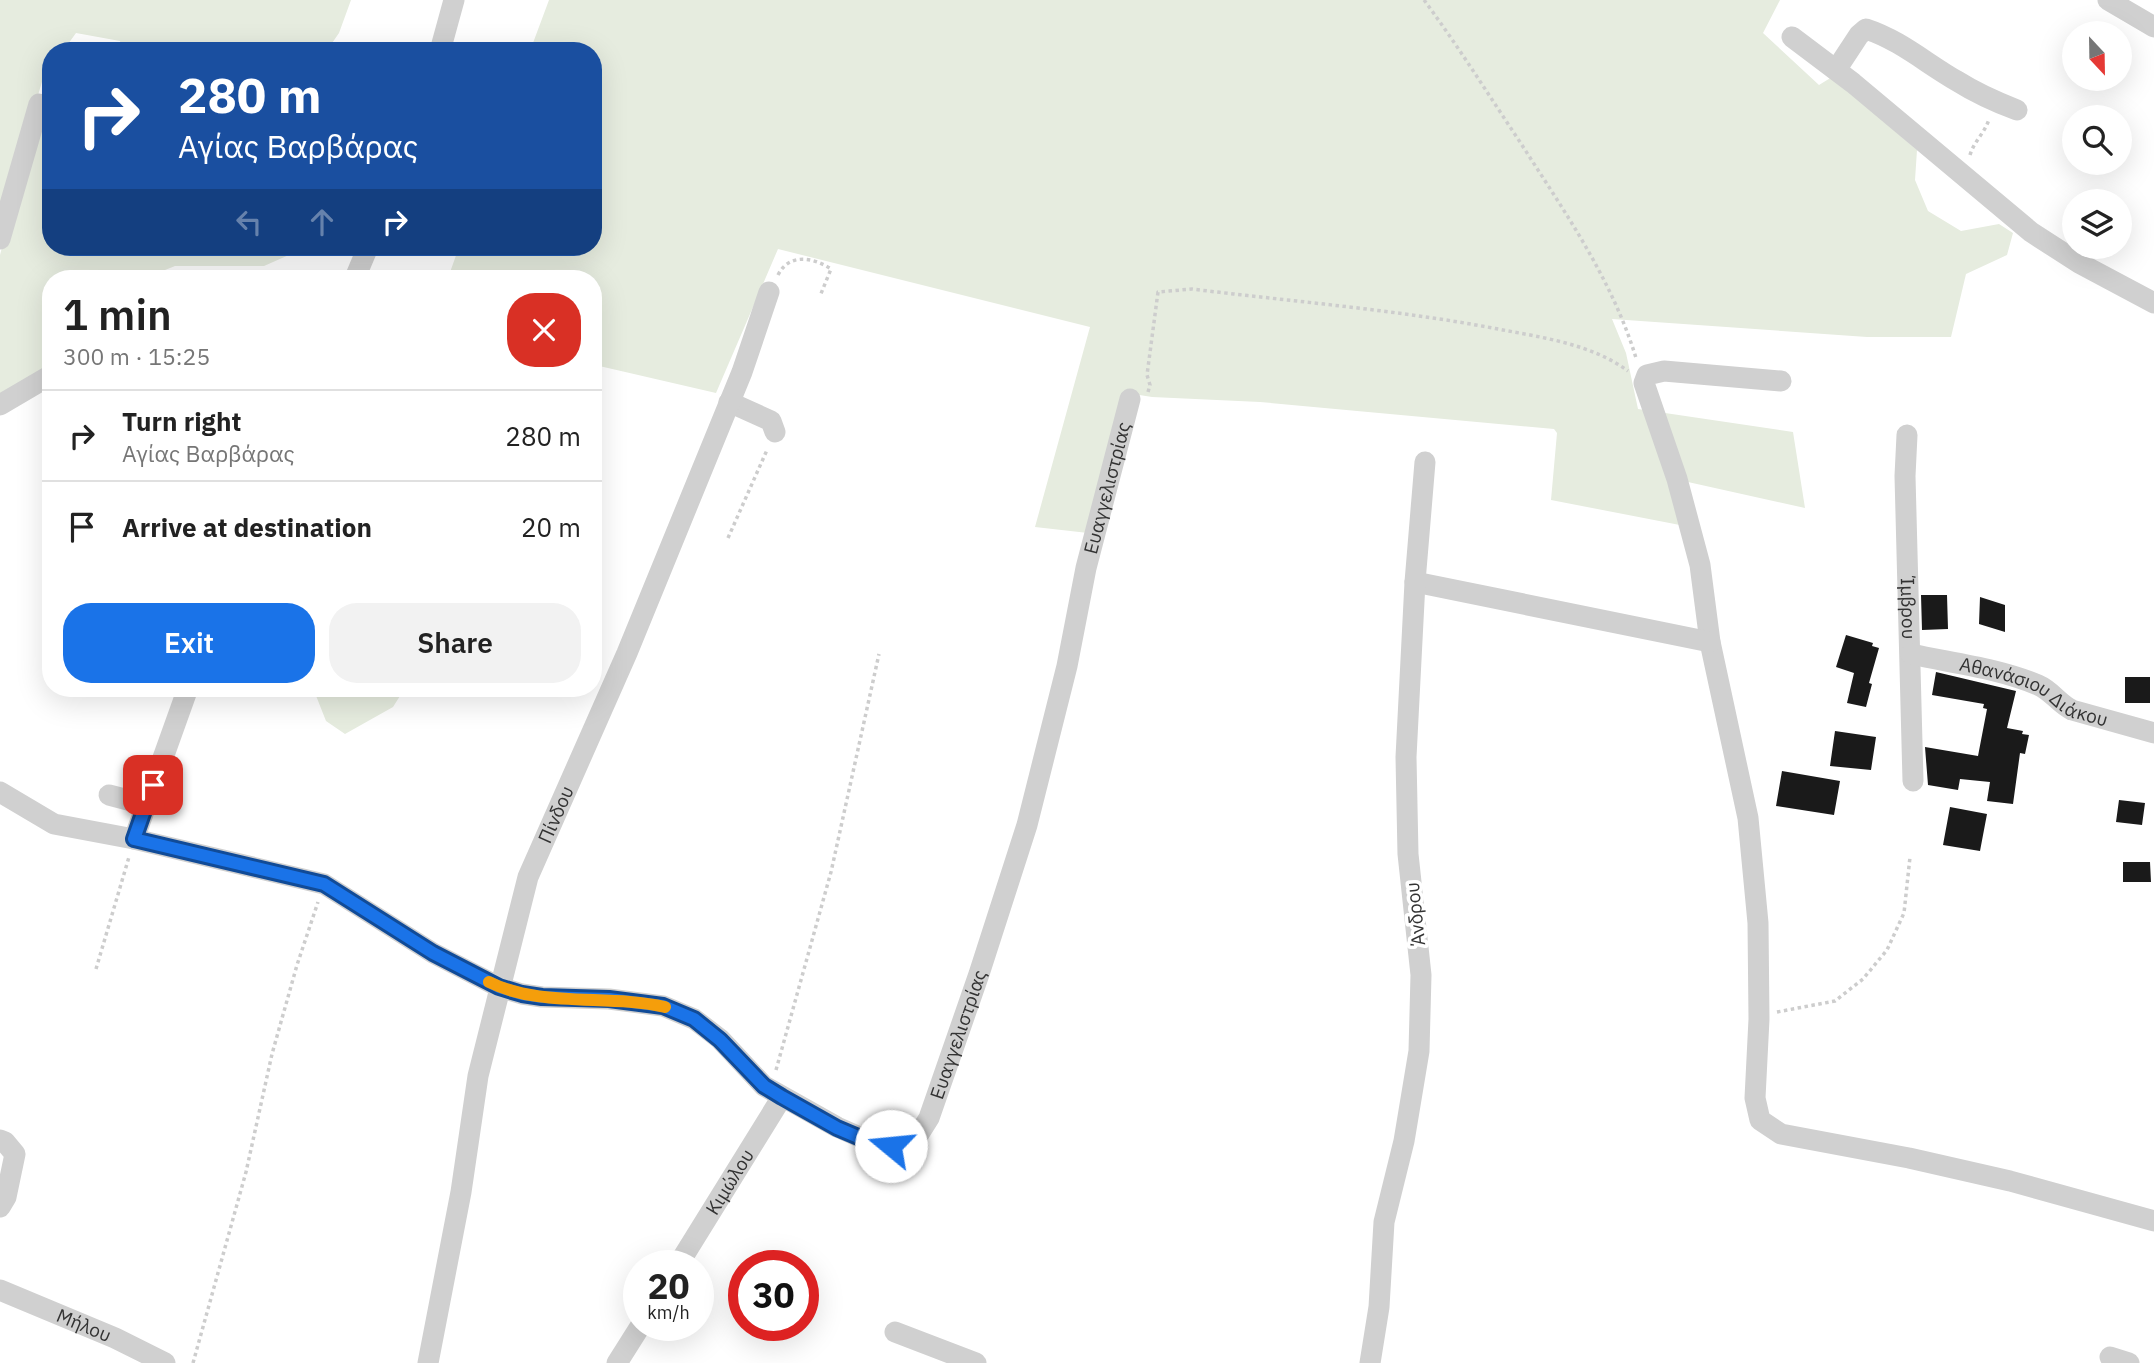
<!DOCTYPE html>
<meta charset="utf-8">
<style>
:root{--surface:#fff;--page:#f2f2f2;--text:#222;--muted:#767676;--line:#e0e0e0;--accent:#1a73e8}
body{margin:0;font-family:"IBM Plex Sans",sans-serif;background:var(--page);color:var(--text);height:100vh;display:flex;flex-direction:column;font-size:26px;white-space:nowrap}
*{box-sizing:border-box;margin:0}
p{font-size:23px;color:var(--muted)}
.icon{flex:none;width:38px;height:38px;fill:none;stroke:currentColor;stroke-width:2;stroke-linecap:round;stroke-linejoin:round}
.map{position:relative;flex:1;overflow:hidden}
.drawer{position:absolute;left:42px;top:270px;width:560px;height:427px;display:flex;flex-direction:column;background:var(--surface);border-radius:28px;box-shadow:0 7px 28px #0002}
.drawer>*{flex:none}
.guide{position:absolute;left:42px;top:42px;width:560px;height:214px;border-radius:28px;box-shadow:0 7px 28px #0002;background:#1a4fa0;color:#fff;overflow:hidden}
.needle{width:46px;rotate:158deg}
.controls{position:absolute;left:2062px;top:21px;display:grid;gap:14px}
.controls a{display:grid;place-items:center;width:70px;height:70px;border-radius:50%;background:var(--surface);box-shadow:0 7px 28px #0002;font-size:35px}
.speed{position:absolute;left:623px;top:1250px;display:flex;gap:14px;font-size:35px;font-weight:700;text-align:center}
.speed>*{display:grid;place-content:center;width:91px;height:91px;border-radius:50%;background:var(--surface);box-shadow:0 7px 28px #0002;line-height:1}
.speed small{font-size:18px;font-weight:400}
.speed .limit{border:10px solid #d22;background:#fff;color:#111}
.pin{position:absolute;display:grid;place-items:center;width:60px;height:60px;color:#fff;margin:-30px;border-radius:14px;box-shadow:0 4px 10px #0006}
.me{position:absolute;width:77px;margin:-38px;rotate:287deg;stroke-linejoin:round;filter:drop-shadow(0 0 5px #0008)}
.turn{display:flex;align-items:center;gap:24px;height:147px;padding:0 21px;font-size:32px}
.turn .icon{width:91px;height:91px;stroke-width:2.5}
.turn b{display:block;font-size:49px;line-height:60px}
.lanes{display:flex;align-items:center;height:66px;padding:0 21px;background:#0003;justify-content:center;gap:35px;direction:ltr}
.lanes .off{opacity:.35}
.round{display:grid;place-items:center;flex:none;width:74px;height:74px;border-radius:28px;background:var(--page)}
.headline{display:flex;align-items:center;justify-content:space-between;height:119px;padding:0 21px}
h1{font-size:42px;font-weight:600;line-height:52px}
.primary-button{display:flex;gap:14px;margin-top:auto;padding:14px 21px}
.primary-button a{flex:1;height:80px;border-radius:28px;background:var(--accent);color:#fff;font-size:28px;font-weight:600;line-height:80px;text-align:center}
.primary-button a+a{background:var(--page);color:var(--text)}
ul{padding:0;list-style:none}
li{display:flex;align-items:center;gap:21px;height:91px;padding:0 21px;border-top:2px solid var(--line)}
li div{flex:1}
li b{display:block;font-size:26px}
li em{font-style:normal}
.map>svg:first-child{display:block}
.green{fill:#e6ecdf}
.building{fill:#1a1a1a}
.lines{fill:none;stroke-linecap:round;stroke-linejoin:round}
.path{stroke:#cdcdcd;stroke-width:3.5;stroke-dasharray:3.5 3.5;stroke-linecap:butt}
.minor{stroke:#d0d0d0;stroke-width:21}
.route-casing{stroke:#114b97;stroke-width:18}
.route{stroke:#1a73e8;stroke-width:12}
.slow{stroke:#f59e0b;stroke-width:12}
.labels{text-anchor:middle;dominant-baseline:central;stroke-width:7;stroke-linejoin:round;paint-order:stroke}
.street-label{font-size:19px;fill:#333;stroke:#fff}
</style>
<div class="map">
<svg width="2154" height="1363" viewBox="0 0 2154 1363">
<rect width="100%" height="100%" fill="#fff"/>
<path class="green" d="M0 0H351L339 33 330 46 362 51H123L120 41 76 33 63 51H51V66L44 75 0 223Z
M549 0H1780L1763 33 1819 85 1832 77 1917 150 1915 180 1928 211 1961 231 1999 224 2013 233 2007 255 1966 274 1951 337H1867L1612 319 1626 353 1638 409 1793 432 1805 508 1670 478 1685 526 1551 500 1557 433 1554 429 1260 402 1152 397 1127 393 1088 533 1035 527 1090 327 778 249 716 393 595 365 593 370V278H448L459 247H593V51H530Z
M51 95V247H307L264 266H175L145 278H51V365L0 397V255L10 216Z
M313 688H405L393 707 345 734 326 721Z"/>
<path class="building" d="M1921 595H1947L1948 629 1922 630Z
M1980 597 2005 605V632L1979 624Z
M1846 635 1873 643 1872 646 1879 648 1869 683 1872 684 1866 707 1847 703 1854 673 1836 667Z
M1936 672 2016 691 2007 728 2023 731 2022 734 2029 735 2025 754 2020 753 2013 804 1987 801 1990 782 1960 779 1958 790 1928 785 1925 747 1978 756 1987 709 1983 708 1984 704 1932 695Z
M2125 677H2150V703H2125Z
M1835 731 1876 737 1871 770 1830 766Z
M1782 771 1840 781 1834 815 1776 806Z
M2119 800 2145 803 2142 825 2116 822Z
M1950 807 1987 814 1980 851 1943 845Z
M2123 862H2150L2151 882H2123Z"/>
<g class="lines">
<path class="path" d="M1424 0C1458 46 1488 94 1520 142 1564 211 1612 279 1636 358
M1970 155C1974 141 1985 133 1989 119
M778 275C789 253 813 257 831 269L820 296
M1148 392 1150 385 1147 375 1158 292 1192 289C1296 302 1401 310 1503 330 1546 338 1593 345 1628 371
M728 538 767 450
M96 969 129 857
M1777 1012 1835 1001 1863 979 1887 950 1904 913 1910 857
M776 1070 831 872 879 654
M193 1363 246 1172 272 1054 297 965 318 902"/>
<g class="minor">
<path d="M2108 0 2154 27"/>
<path d="M1792 37 1853 83 2031 232 2079 263 2154 303"/>
<path d="M440 51 454 0"/>
<path d="M1836 70 1859 35 1866 29C1900 40 1927 64 1957 81 1976 93 1996 102 2017 110"/>
<path d="M0 239 39 104"/>
<path d="M355 278 368 247"/>
<path d="M1781 381 1664 371 1647 375 1644 383 1677 479 1700 565 1710 642 1748 818 1758 923 1759 1019 1755 1098 1760 1120 1781 1134 1909 1158 2010 1181 2154 1221"/>
<path d="M729 402 771 421 775 432"/>
<path d="M0 405 51 375"/>
<path id="s1" d="M1907 435 1905 476 1913 781"/>
<path d="M1415 582 1710 642"/>
<path id="s2" d="M1911 654C1952 663 1998 668 2038 685 2052 691 2058 703 2072 710L2154 733"/>
<path id="s3" d="M0 792 54 824 134 839 324 884 433 953 499 987 522 994 542 997 609 999 663 1006 694 1019 720 1039 764 1086 837 1127 871 1142 891 1146 906 1145 917 1137 929 1118 979 974 1027 825 1067 666 1086 568 1130 399"/>
<path d="M109 795 147 805"/>
<path d="M134 839 188 688"/>
<path d="M0 1140 5 1142 15 1154 6 1197 0 1207"/>
<path id="s4" d="M678 1265 782 1097"/>
<path id="s5" d="M0 1290 115 1338 165 1363"/>
<path d="M895 1332 976 1363"/>
<path d="M2110 1357 2129 1363"/>
<path id="s6" d="M428 1363 461 1192 478 1076 528 877 627 653 742 372 769 292"/>
<path d="M617 1363 641 1325"/>
<path d="M1370 1363 1379 1307 1384 1222 1404 1141 1419 1051 1421 975 1408 854 1406 757 1415 582 1425 462"/>
</g>
</g>
<g class="lines">
<g class="route-casing">
<path id="route" d="M153 785 134 839 324 884 433 953 499 987 522 994 542 997 609 999 663 1006 694 1019 720 1040 764 1086 782 1097 837 1128 870 1142 891 1146"/>
</g>
<use href="#route" class="route"/>
<path class="slow" d="M489 982C541 1008 609 994 665 1007"/>
</g>
<g class="labels">
<g class="street-label">
<text stroke="none"><textPath href="#s3" startOffset="1687">Ευαγγελιστρίας</textPath></text>
<text stroke="none"><textPath href="#s1" startOffset="173">Ίμβρου</textPath></text>
<text stroke="none"><textPath href="#s2" startOffset="130">Αθανάσιου Διάκου</textPath></text>
<text stroke="none"><textPath href="#s6" startOffset="565">Πίνδου</textPath></text>
<text transform="translate(1415 914) rotate(-96)">Άνδρου</text>
<text stroke="none"><textPath href="#s3" startOffset="1120">Ευαγγελιστρίας</textPath></text>
<text stroke="none"><textPath href="#s4" startOffset="98">Κιμώλου</textPath></text>
<text stroke="none"><textPath href="#s5" startOffset="91">Μήλου</textPath></text>
</g>
</g>
</svg>
<div class="controls">
<a><svg class="needle" viewBox="-14 -14 28 28"><path d="M0-13l5 13h-10z" fill="#e53935"/><path d="M0 13l5-13h-10z" fill="#767676"/></svg></a>
<a><svg class="icon" aria-label="search" viewBox="0 0 24 24"><circle cx="10" cy="10" r="6"/><path d="M15 15l6 6"/></svg></a>
<a><svg class="icon" aria-label="layers" viewBox="0 0 24 24"><path d="M12 4l9 5-9 5-9-5zM3 14l9 5 9-5"/></svg></a>
</div>
<div class="speed"><div>20<small>km/h</small></div><div class="limit">30</div></div>
<div class="pin" style="left:153px;top:785px;background:#d93025"><svg class="icon" aria-label="arrive" viewBox="0 0 24 24"><path d="M6 21V4h12l-3 4 3 4H6"/></svg></div>
<svg class="me" style="left:891px;top:1146px" viewBox="-20 -20 40 40"><circle r="19" fill="#fff"/><path d="M0-13L10 11 0 6-10 11z" fill="#1a73e8"/></svg>
<div class="guide">
<div class="turn"><svg class="icon" aria-label="right" viewBox="0 0 24 24"><path d="M7 20v-9h11M14 6l5 5-5 5"/></svg><div><b>280 m</b>Αγίας Βαρβάρας</div></div>
<div class="lanes"><svg class="icon off" aria-label="left" viewBox="0 0 24 24"><path d="M17 20v-9H6M10 6l-5 5 5 5"/></svg><svg class="icon off" aria-label="ahead" viewBox="0 0 24 24"><path d="M12 20V5M6 11l6-6 6 6"/></svg><svg class="icon" aria-label="right" viewBox="0 0 24 24"><path d="M7 20v-9h11M14 6l5 5-5 5"/></svg></div>
</div>
<section class="drawer">
<div class="headline"><div><h1>1 min</h1><p>300 m · 15:25</p></div><a class="round" style="background:#d93025;color:#fff"><svg class="icon" aria-label="close" viewBox="0 0 24 24"><path d="M6 6l12 12M18 6L6 18"/></svg></a></div>
<ul>
<li><svg class="icon" aria-label="right" viewBox="0 0 24 24"><path d="M7 20v-9h11M14 6l5 5-5 5"/></svg><div><b>Turn right</b><p>Αγίας Βαρβάρας</p></div><em>280 m</em></li>
<li><svg class="icon" aria-label="arrive" viewBox="0 0 24 24"><path d="M6 21V4h12l-3 4 3 4H6"/></svg><div><b>Arrive at destination</b></div><em>20 m</em></li>
</ul>
<div class="primary-button"><a>Exit</a><a>Share</a></div>
</section>
</div>
